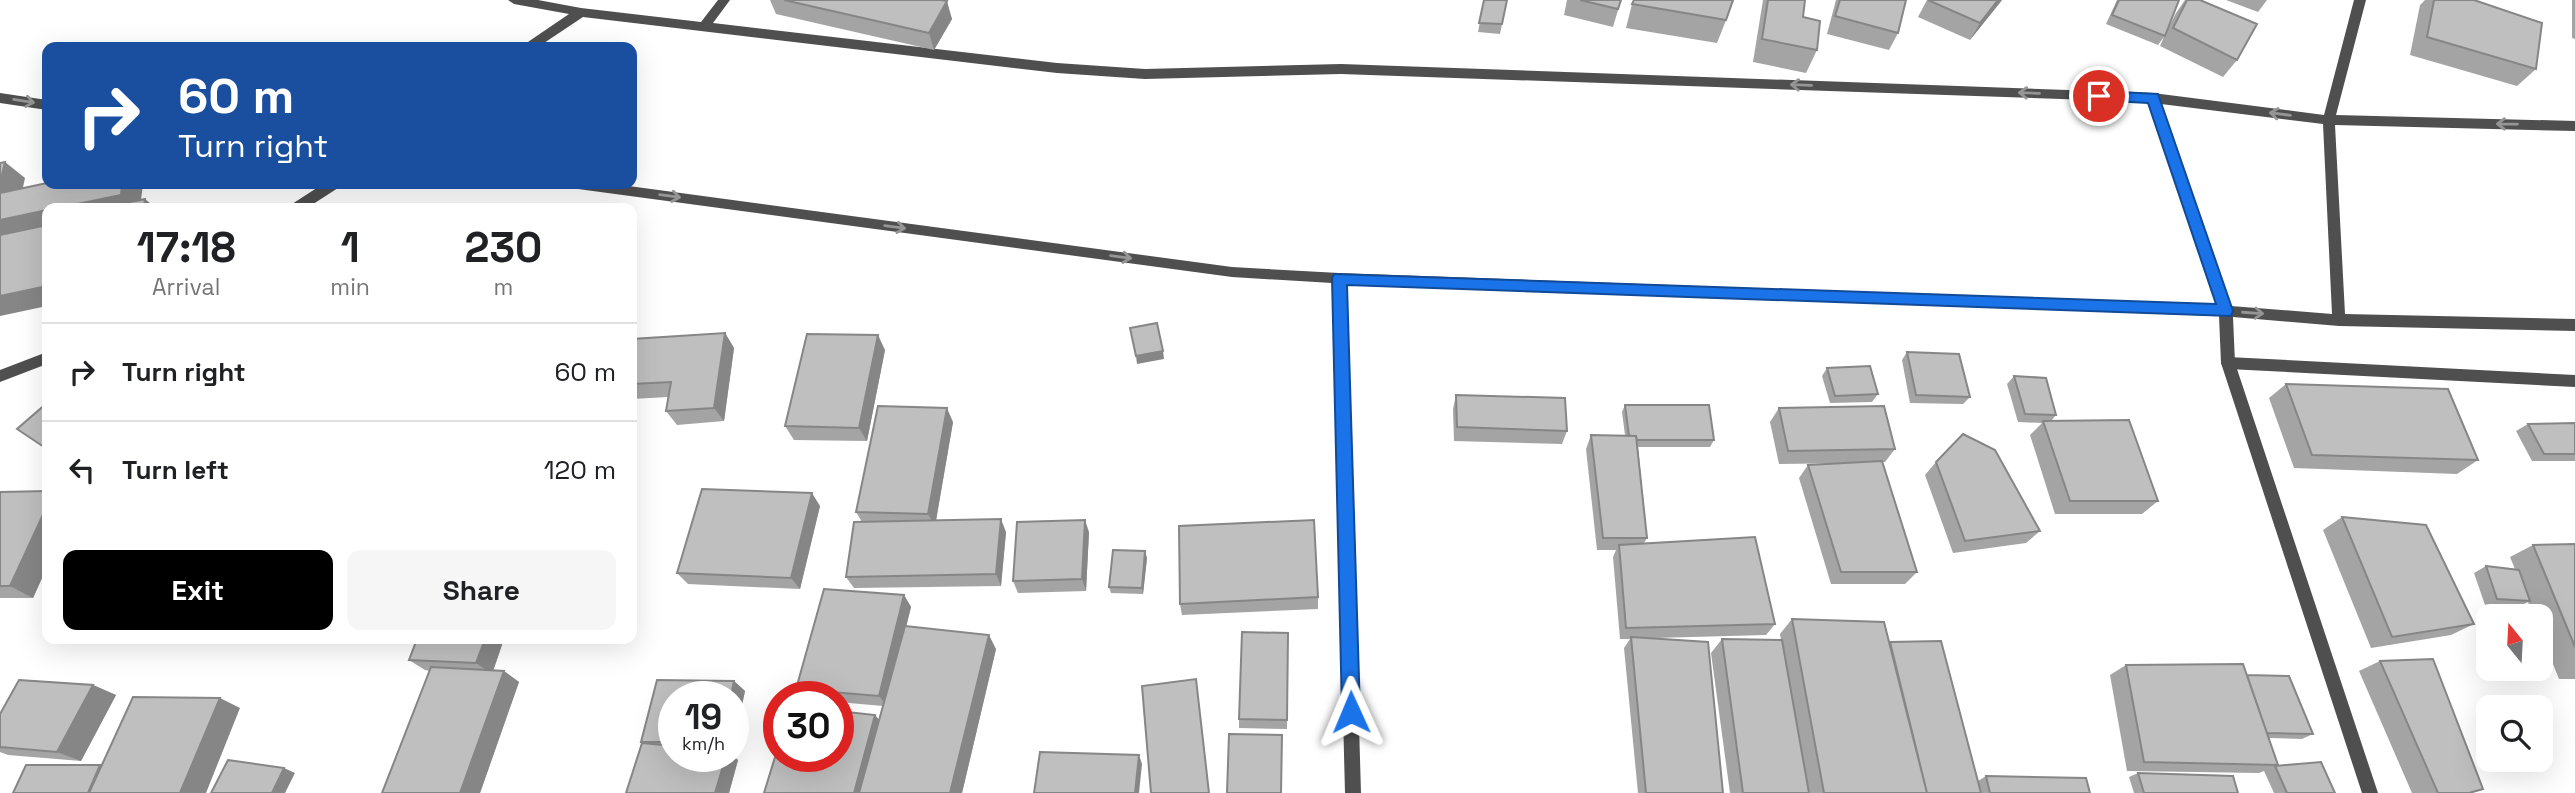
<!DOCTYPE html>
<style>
:root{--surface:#fff;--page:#f6f6f6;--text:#202124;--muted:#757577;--line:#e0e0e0;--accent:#000}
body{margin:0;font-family:"Space Grotesk",sans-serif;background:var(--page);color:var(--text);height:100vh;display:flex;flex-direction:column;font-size:26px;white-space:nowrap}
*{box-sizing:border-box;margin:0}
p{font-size:23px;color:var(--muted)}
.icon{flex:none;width:38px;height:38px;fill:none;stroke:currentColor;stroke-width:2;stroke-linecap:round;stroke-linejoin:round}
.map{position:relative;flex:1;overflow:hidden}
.drawer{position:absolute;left:42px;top:203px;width:595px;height:441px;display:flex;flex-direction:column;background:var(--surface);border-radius:14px;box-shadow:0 7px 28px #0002}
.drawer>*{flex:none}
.guide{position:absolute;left:42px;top:42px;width:595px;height:147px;border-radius:14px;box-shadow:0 7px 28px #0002;background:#1a4fa0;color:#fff;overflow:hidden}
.needle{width:46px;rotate:342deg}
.tools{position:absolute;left:2476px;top:604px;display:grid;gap:14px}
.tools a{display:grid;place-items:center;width:77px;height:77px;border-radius:14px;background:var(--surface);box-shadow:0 7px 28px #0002;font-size:35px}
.speed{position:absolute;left:658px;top:681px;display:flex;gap:14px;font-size:35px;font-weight:700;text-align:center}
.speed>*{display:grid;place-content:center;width:91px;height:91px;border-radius:50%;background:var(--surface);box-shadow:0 7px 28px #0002;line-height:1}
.speed small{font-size:18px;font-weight:400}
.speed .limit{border:10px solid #d22;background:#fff;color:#111}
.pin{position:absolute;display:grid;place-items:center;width:60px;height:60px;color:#fff;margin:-30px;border:4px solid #fff;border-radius:50%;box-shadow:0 2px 7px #0007}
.me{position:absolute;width:77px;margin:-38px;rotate:359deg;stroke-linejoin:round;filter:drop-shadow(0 0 5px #0008)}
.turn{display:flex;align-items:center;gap:24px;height:147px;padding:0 21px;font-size:32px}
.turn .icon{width:91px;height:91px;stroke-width:2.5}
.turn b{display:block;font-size:49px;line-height:60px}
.eta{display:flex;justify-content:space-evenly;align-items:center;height:119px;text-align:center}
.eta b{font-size:42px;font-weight:800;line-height:49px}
.action{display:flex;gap:14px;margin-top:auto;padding:14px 21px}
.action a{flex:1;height:80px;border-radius:14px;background:var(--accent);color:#fff;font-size:28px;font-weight:800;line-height:80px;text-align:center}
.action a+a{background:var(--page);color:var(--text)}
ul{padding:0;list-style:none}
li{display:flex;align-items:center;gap:21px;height:98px;padding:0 21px;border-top:2px solid var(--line)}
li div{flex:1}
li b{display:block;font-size:26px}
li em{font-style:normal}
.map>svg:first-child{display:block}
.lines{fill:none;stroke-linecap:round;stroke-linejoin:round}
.lane{fill:#4f4f4f;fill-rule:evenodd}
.street{fill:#4f4f4f;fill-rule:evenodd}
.wall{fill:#a4a4a4}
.shaded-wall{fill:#868686}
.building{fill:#bfbfbf;stroke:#868686;stroke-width:2}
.oneway{stroke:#959595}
.route{fill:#1a73e8;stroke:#114b97;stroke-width:2}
</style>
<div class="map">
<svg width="2575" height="793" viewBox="0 0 2575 793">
<rect width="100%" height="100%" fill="#fff"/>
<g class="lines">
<path class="lane" d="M2228 357 2575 375V387L2228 369 2223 367 2221 363 2223 359Z"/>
<path class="street" d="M508 0H538L581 8 701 22 718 0H730L713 23 1057 63 1145 69 1341 64 2153 93 2324 115 2354 0H2366L2336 115 2575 121V131L2335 125 2345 314 2575 319V331L2339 326 2233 317 2235 363 2378 793H2362L2221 363 2219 316 1346 284 1361 793H1345L1332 283 1232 277 578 189 573 188 572 184H614L1232 267 1339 273 2217 305 2148 102 1341 74 1145 79 1057 73 583 17 538 47H523L525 44 569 14 514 4ZM2161 104 2323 124 2332 314 2231 306Z
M0 93 47 100V110L0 103Z
M323 184H339L338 188 307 208H291L292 204Z
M47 352V364L0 382V370Z"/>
</g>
<path class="wall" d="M770 0H941L952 19 934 50 776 14Z
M1484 0H1507L1500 34 1478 32Z
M1567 0H1621L1613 27 1564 15Z
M1633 0H1734L1717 43 1626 28Z
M1763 0H1805L1803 17 1817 50 1806 73 1753 62Z
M1836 0H1906L1898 33 1889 50 1827 34Z
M1927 0H2002L1970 40 1918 17Z
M2117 0H2178L2167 31 2176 13 2185 0H2200L2237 60 2223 77 2160 46 2164 37 2158 45 2106 24Z
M2226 0H2267L2258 12Z
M2425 0H2474L2536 69 2517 86 2410 55 2420 5Z
M2572 0H2575V39L2572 38Z
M725 333 734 348 724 421 677 425 666 411 668 397 632 399V339Z
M885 350 867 441 794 440 785 426Z
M1907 352 1970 397 1963 404 1910 403 1902 360Z
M1827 368 1878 394 1872 402 1830 403 1822 376Z
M2014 376 2056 415 2051 421 2158 501 2142 514H2055L2030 435 2042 423 2018 422 2007 384Z
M2286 384 2478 460 2457 474 2294 468 2269 398Z
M1456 395 1567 431 1562 444 1454 441 1453 409Z
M1625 405 1714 440 1710 447H1638L1647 538 1644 543 1775 624 1766 635 1654 638 1723 793H1638L1624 648 1630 639H1620L1613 557 1616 550H1597L1586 449 1591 435H1625L1622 412Z
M1779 408 1895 449 1885 462H1882L1917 572 1905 584H1831L1799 478 1808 465 1851 463 1779 464 1770 422Z
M953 422 936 521 1006 532 1001 586 854 588 846 577 862 522 856 512Z
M2575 423V461H2532L2516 431 2528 424Z
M1936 462 2040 531 2026 543 1953 553 1925 475Z
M47 491V567L33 598H0V492Z
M820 506 800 589 688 584 677 573Z
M2342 517 2474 624 2451 635 2371 648 2323 530Z
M1089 532 1086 591 1018 593 1013 581Z
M2575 544V679H2559L2541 634V616H2534L2528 602 2518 607 2485 605 2474 573 2486 566 2515 569 2510 557 2533 545Z
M1147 558 1143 594 1111 593 1109 587Z
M904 595 911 607 906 626 996 649 962 793 779 744 875 715 879 720 883 706 838 702V696H803L796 689Z
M1318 597V609L1182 615 1180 604Z
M1792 619 1889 642 1978 781 1986 776 2090 793H1730L1711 653 1722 639 1781 640 1780 634Z
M1288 633 1287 729 1239 728V719Z
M417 639H504L493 671H504L519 682 480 793H382L430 671 425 670 409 660Z
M2380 661 2471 793H2412L2359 671Z
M2126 665 2247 675 2313 734 2302 739 2269 738 2278 765 2335 793H2274L2264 771 2259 773 2127 771 2110 675Z
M657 680 734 681 745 691 733 746V696H674V756H733L738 760 729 793H626L642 743H643L641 742Z
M93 685 116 695 81 761 8 755 0 752V714Z
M2138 773 2238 793H2134L2129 777Z"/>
<path class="shaded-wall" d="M1998 0H2002L1970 40 1980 23Z
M947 1 952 19 934 50 929 33Z
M5 162 25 178 18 210 0 196V183Z
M122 184H143L140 208H58Z
M145 199 156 208H144Z
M47 210V230L0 240V220Z
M47 285V306L0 316V296Z
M725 333 734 348 724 421 714 408Z
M878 335 885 350 867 441 859 428Z
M1163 351 1164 359 1137 364 1136 356Z
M947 408 953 422 935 526 928 514Z
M812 493 820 506 800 589 791 578Z
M47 506V567L33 598 10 586Z
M1001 519 1006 532 1001 586 996 574Z
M1085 520 1089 532 1086 591 1082 579Z
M1145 551 1147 558 1143 594 1142 588Z
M904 595 911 607 887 706 879 696Z
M989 635 996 649 962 793H950Z
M485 639H504L492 674 476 663Z
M504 671 519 682 480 793H460Z
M734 681 745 691 733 746V696H731Z
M93 685 116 695 81 761 57 752Z
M220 698 240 708 206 793H180Z
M875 715 883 725 865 793H854Z
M1139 755 1142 764 1139 793H1135Z
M726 756H733L738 760 729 793H715Z
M284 768 295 773 285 793H272Z"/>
<path class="building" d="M784 0H941L947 1 929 33Z
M1484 0H1507L1502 24 1479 23Z
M1580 0H1621L1618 9Z
M1634 0H1733L1726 20 1632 4Z
M1768 0H1805L1803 17 1820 21 1817 50 1762 39Z
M1840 0H1906L1898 33 1835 16Z
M1928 0H1998L1980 23Z
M2119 0H2179L2165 36 2112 15Z
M2187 0H2200L2257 24 2237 60 2173 28Z
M2434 0H2474L2542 23 2536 69 2427 37Z
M5 162 0 183V163Z
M47 183V184H122L121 195 58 208H47V210L0 220V193Z
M145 199 144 208H99Z
M47 225V286L0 296V235Z
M1157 323 1163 351 1136 356 1130 328Z
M725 333 714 408 666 411 671 382 632 384V339Z
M807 334 878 335 859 428 785 426Z
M1907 352 1959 354 1970 397 1916 395Z
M1870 366 1878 394 1835 396 1827 368Z
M2014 376 2046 378 2056 415 2025 414Z
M2286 384 2448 389 2478 460 2312 455Z
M1456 395 1565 398 1567 431 1457 427Z
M47 403V449L17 429Z
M1625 405H1709L1714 440H1637L1636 436H1629Z
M878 406 947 408 928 514 856 512Z
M1884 406 1895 449 1788 451 1779 408Z
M2129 420 2158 501H2070L2043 421Z
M2575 423V454H2544L2528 424Z
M1963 434 1995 450 2040 531 1965 541 1936 462Z
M1591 435 1636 436 1647 538H1603Z
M1882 461 1917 572H1841L1808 465Z
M702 489 812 493 791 578 677 573Z
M47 491V506L10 586H0V492Z
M2342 517 2426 525 2474 624 2392 637Z
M1001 519 996 574 846 577 854 522Z
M1085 520 1082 579 1013 581 1017 522Z
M1314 520 1318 597 1180 604 1179 526Z
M1755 537 1775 624 1626 628 1619 545Z
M2575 544V647L2533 545Z
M1113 550 1145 551 1142 588 1109 587Z
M2486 566 2519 570 2530 601 2497 599Z
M824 589 904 595 879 696 796 689Z
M1792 619 1884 622 1927 793H1824Z
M905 626 989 635 950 793H859Z
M1242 632 1288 633 1287 720 1239 719Z
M1631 637 1708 642 1723 793H1646Z
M417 639H485L476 663 409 660Z
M1722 639 1782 640 1809 793H1743Z
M1941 641 1981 793H1927L1890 642Z
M2433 659 2483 789 2469 793H2438L2380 661Z
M2243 664 2278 765 2144 762 2126 665Z
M431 667 504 671 460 793H382Z
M2247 675 2289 676 2313 734 2267 733Z
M1196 679 1209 793H1151L1142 686Z
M19 680 93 685 57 752 0 747V714Z
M657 680 734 681 731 696H674V742H641Z
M133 697 220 698 180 793H89Z
M838 711 875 715 854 793H764L779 744V756H838Z
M1229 734 1282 735 1281 793H1227Z
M642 743 674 746V756H726L715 793H626Z
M1040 752 1139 755 1135 793H1034Z
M228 760 284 768 272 793H211Z
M2321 762 2335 793H2287L2275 766Z
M26 765H100L88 793H13Z
M2138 773 2233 776 2238 793H2144Z
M1986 776 2086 778 2090 793H1990Z"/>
<defs><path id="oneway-shaft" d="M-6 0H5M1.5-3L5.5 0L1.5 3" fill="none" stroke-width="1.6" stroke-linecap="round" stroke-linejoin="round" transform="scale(1.75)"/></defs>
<g class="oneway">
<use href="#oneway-shaft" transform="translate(1801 85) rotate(-178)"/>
<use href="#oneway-shaft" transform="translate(2029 93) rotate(-178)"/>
<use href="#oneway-shaft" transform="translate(24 101) rotate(9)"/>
<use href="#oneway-shaft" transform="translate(2280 114) rotate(-173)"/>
<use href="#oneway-shaft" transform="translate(2507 124) rotate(-179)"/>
<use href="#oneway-shaft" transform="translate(670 196) rotate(8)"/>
<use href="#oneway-shaft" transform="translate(895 227) rotate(8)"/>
<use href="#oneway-shaft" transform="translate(1121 257) rotate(8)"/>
<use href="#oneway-shaft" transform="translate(2253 313) rotate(4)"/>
</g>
<path class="route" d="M2099 91 2158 94 2233 311 2231 316 1347 285 1360 712 1357 718 1351 721 1345 718 1342 712 1332 278 1334 274 2216 304 2148 103 2094 100 2092 96Z"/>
</svg>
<div class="tools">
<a><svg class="needle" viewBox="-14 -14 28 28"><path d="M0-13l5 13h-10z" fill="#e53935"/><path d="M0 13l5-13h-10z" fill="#757577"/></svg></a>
<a><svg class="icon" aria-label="search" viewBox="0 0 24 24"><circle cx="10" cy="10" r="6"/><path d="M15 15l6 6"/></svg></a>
</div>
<div class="speed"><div>19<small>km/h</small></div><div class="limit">30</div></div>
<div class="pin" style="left:2099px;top:96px;background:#d93025"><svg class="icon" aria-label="arrive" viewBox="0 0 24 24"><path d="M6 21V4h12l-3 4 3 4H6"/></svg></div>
<svg class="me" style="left:1351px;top:712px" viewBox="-20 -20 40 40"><path d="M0-17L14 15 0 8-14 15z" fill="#1a73e8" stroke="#fff" stroke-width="4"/></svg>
<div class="guide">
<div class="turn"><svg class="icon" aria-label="right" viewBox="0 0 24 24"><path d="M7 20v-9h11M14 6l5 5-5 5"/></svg><div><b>60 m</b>Turn right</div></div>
</div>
<section class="drawer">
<div class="eta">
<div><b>17:18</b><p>Arrival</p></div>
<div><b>1</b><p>min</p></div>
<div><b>230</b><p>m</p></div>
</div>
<ul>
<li><svg class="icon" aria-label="right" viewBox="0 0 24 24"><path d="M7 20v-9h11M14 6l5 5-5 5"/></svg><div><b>Turn right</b></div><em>60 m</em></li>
<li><svg class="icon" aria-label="left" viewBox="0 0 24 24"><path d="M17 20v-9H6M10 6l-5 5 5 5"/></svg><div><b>Turn left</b></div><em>120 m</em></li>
</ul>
<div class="action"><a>Exit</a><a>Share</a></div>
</section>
</div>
